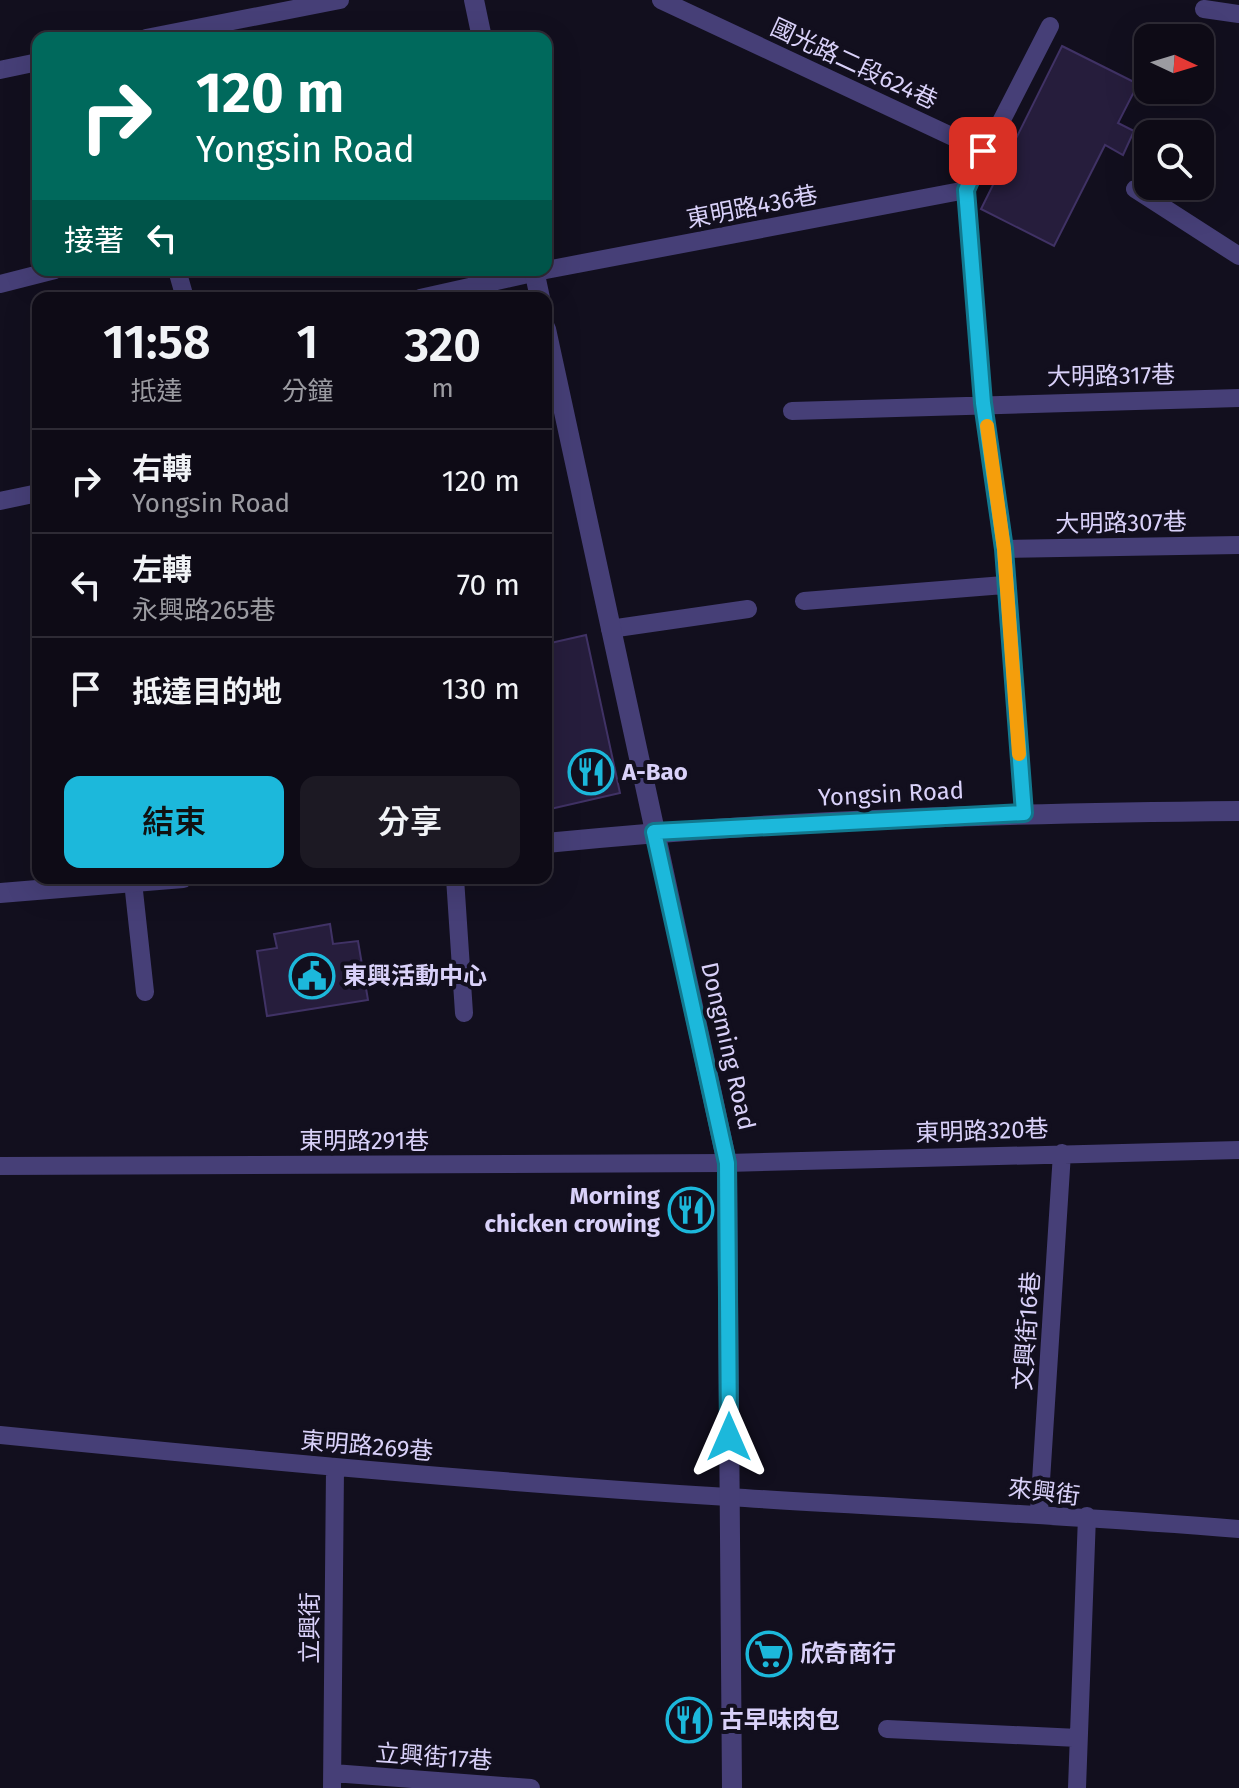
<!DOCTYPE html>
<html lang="zh-TW">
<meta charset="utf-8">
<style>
:root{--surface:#0e0b16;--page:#1c1923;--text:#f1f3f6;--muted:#9b9ba1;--line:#2e2b35;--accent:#1cb8db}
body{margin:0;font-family:"Fira Sans","Noto Sans TC",sans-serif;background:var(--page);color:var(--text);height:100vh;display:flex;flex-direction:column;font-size:30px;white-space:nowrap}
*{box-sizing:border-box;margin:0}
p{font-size:26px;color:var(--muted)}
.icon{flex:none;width:44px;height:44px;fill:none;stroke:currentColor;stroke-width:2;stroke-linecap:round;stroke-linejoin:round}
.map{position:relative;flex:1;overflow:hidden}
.side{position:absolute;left:32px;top:292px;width:520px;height:592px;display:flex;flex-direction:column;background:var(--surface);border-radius:16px;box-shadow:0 8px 32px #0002,0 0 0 2px var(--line)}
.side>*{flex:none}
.hud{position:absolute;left:32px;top:32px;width:520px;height:244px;border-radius:16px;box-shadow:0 8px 32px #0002,0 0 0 2px var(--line);background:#00695c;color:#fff;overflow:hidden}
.needle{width:52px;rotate:94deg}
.controls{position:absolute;left:1134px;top:24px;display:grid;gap:16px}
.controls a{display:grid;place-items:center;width:80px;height:80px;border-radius:16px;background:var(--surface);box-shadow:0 8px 32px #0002,0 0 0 2px var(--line);font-size:40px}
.pin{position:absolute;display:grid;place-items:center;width:68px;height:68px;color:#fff;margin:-34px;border-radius:16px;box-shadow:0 4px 12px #0006}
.me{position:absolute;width:88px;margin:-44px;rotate:0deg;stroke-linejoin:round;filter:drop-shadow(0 0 6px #0008)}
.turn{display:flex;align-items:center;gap:28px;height:168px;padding:0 32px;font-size:36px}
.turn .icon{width:104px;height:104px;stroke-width:2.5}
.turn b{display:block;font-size:56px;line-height:68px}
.then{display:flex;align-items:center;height:76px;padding:0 32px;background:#0003;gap:16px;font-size:30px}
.eta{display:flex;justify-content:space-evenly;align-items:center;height:136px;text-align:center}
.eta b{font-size:48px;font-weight:600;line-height:56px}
.button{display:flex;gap:16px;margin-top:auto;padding:16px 32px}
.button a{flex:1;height:92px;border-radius:16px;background:var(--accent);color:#111;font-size:32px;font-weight:600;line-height:92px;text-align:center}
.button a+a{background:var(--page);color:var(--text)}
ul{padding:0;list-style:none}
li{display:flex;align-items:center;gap:24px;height:104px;padding:0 32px;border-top:2px solid var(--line)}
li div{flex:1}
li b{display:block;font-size:30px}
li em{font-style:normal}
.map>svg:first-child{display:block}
.building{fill:#261d3c;stroke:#403265;stroke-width:2}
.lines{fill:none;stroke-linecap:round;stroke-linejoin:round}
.lane{stroke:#463f77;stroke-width:18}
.street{stroke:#463f77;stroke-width:20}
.route-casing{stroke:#12788e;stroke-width:20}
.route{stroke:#1cb8db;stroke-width:14}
.slow{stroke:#f59e0b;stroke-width:14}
.labels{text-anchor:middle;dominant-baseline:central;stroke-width:8;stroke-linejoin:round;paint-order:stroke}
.street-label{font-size:24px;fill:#d9d1f9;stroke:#120f1e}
.poi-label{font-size:24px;font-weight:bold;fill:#d9d1f9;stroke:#120f1e;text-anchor:start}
</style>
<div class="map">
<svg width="1239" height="1788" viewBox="0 0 1239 1788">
<rect width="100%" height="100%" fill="#120f1e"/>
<path class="building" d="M1062 46 1138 84 1118 123 1134 131 1123 155 1105 145 1054 246 981 209Z
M586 635 620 793 546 810V644Z
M330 924 333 944 358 941 368 1000 267 1016 257 951 277 948 274 934Z"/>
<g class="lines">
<path class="lane" d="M661 0 983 151
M1204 9 1239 14
M146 38 340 0
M0 70 38 62
M1135 189 1239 256
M177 270 185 298
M546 270 966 190
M0 284 55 270
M420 298 546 270
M792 411 1239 398
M0 501 38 493
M1004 549 1239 545
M804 601 1004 585
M610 629 748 609
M1024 813 1004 549 983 403 966 190 1050 26
M455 878 464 1013
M133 882 145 992
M0 1166 727 1163 1239 1150
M0 1435C242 1459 485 1482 728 1497 898 1508 1069 1515 1239 1529
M1039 1512 1062 1153
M887 1729 1078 1738
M333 1773 531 1788
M332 1788 335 1469
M1077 1788 1087 1516"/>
<path class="street" d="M474 0 482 38
M534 270 540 298
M546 329 727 1163 732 1788
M546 843C776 820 1008 813 1239 811
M0 893 183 878"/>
</g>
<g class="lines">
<g class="route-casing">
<path id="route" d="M729 1437 727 1163 654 832 1024 813 1004 549 983 403 966 190 983 151"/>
</g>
<use href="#route" class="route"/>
<path class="slow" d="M987 426 1004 549 1019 754"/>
</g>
<defs>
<g id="restaurant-ring" transform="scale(2.3)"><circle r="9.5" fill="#120f1e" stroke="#1cb8db" stroke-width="1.5"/><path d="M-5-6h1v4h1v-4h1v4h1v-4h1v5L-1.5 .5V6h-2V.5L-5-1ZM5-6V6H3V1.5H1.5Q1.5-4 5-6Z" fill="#1cb8db"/></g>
<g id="civic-ring" transform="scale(2.3)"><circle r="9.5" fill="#120f1e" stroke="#1cb8db" stroke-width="1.5"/><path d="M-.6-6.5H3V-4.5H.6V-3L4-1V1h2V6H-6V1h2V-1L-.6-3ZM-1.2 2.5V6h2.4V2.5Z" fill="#1cb8db"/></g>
<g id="supermarket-ring" transform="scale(2.3)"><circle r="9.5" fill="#120f1e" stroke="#1cb8db" stroke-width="1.5"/><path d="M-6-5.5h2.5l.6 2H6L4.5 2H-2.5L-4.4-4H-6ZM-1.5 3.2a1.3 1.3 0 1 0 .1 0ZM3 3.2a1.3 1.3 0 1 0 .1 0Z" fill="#1cb8db"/></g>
</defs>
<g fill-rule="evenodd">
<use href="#restaurant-ring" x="591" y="772"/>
<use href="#civic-ring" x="312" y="976"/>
<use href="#restaurant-ring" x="691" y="1210"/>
<use href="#supermarket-ring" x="769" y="1654"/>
<use href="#restaurant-ring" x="689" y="1720"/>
</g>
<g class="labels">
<g class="street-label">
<text transform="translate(854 64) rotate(25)">國光路二段624巷</text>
<text transform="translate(752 207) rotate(-11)">東明路436巷</text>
<text transform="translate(1111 376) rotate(-1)">大明路317巷</text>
<text transform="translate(1121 523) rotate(-1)">大明路307巷</text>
<text transform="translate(891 794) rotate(-3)">Yongsin Road</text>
<text transform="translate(728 1046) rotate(77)">Dongming Road</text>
<text transform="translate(982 1131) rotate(-2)">東明路320巷</text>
<text x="364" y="1141">東明路291巷</text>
<text transform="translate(1027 1331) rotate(-86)">文興街16巷</text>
<text transform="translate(367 1446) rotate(5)">東明路269巷</text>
<text transform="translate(1044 1492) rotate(7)">來興街</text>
<text transform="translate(310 1628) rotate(-90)">立興街</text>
<text transform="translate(434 1757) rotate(4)">立興街17巷</text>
</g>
<g class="poi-label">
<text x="622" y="772">A-Bao</text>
<text x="343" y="976">東興活動中心</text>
<text x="660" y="1196" text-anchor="end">Morning<tspan x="660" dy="28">chicken crowing</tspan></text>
<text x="800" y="1654">欣奇商行</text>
<text x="720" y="1720">古早味肉包</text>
</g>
</g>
</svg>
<div class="controls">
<a><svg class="needle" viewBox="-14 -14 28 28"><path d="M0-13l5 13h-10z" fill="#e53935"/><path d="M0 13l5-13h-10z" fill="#9b9ba1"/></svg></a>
<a><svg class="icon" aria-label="search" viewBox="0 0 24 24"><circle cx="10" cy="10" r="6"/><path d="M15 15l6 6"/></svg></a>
</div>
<div class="pin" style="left:983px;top:151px;background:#d93025"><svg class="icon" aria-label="arrive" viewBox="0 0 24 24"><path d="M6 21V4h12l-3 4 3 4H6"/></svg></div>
<svg class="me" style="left:729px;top:1437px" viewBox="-20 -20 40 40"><path d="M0-17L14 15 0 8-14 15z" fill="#1cb8db" stroke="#fff" stroke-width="4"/></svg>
<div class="hud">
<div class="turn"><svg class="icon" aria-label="right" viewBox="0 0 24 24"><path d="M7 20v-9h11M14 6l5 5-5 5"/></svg><div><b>120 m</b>Yongsin Road</div></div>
<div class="then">接著<svg class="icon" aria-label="left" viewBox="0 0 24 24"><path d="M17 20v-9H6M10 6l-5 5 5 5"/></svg></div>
</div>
<section class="side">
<div class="eta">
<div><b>11:58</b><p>抵達</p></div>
<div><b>1</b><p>分鐘</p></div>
<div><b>320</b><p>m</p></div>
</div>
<ul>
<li><svg class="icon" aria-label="right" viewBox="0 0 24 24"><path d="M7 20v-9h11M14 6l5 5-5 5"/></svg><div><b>右轉</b><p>Yongsin Road</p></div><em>120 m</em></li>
<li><svg class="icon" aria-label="left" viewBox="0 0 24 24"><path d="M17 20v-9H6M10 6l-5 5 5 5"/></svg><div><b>左轉</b><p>永興路265巷</p></div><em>70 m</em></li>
<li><svg class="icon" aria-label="arrive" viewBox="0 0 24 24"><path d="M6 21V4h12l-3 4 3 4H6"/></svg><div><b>抵達目的地</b></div><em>130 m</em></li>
</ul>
<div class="button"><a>結束</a><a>分享</a></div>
</section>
</div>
